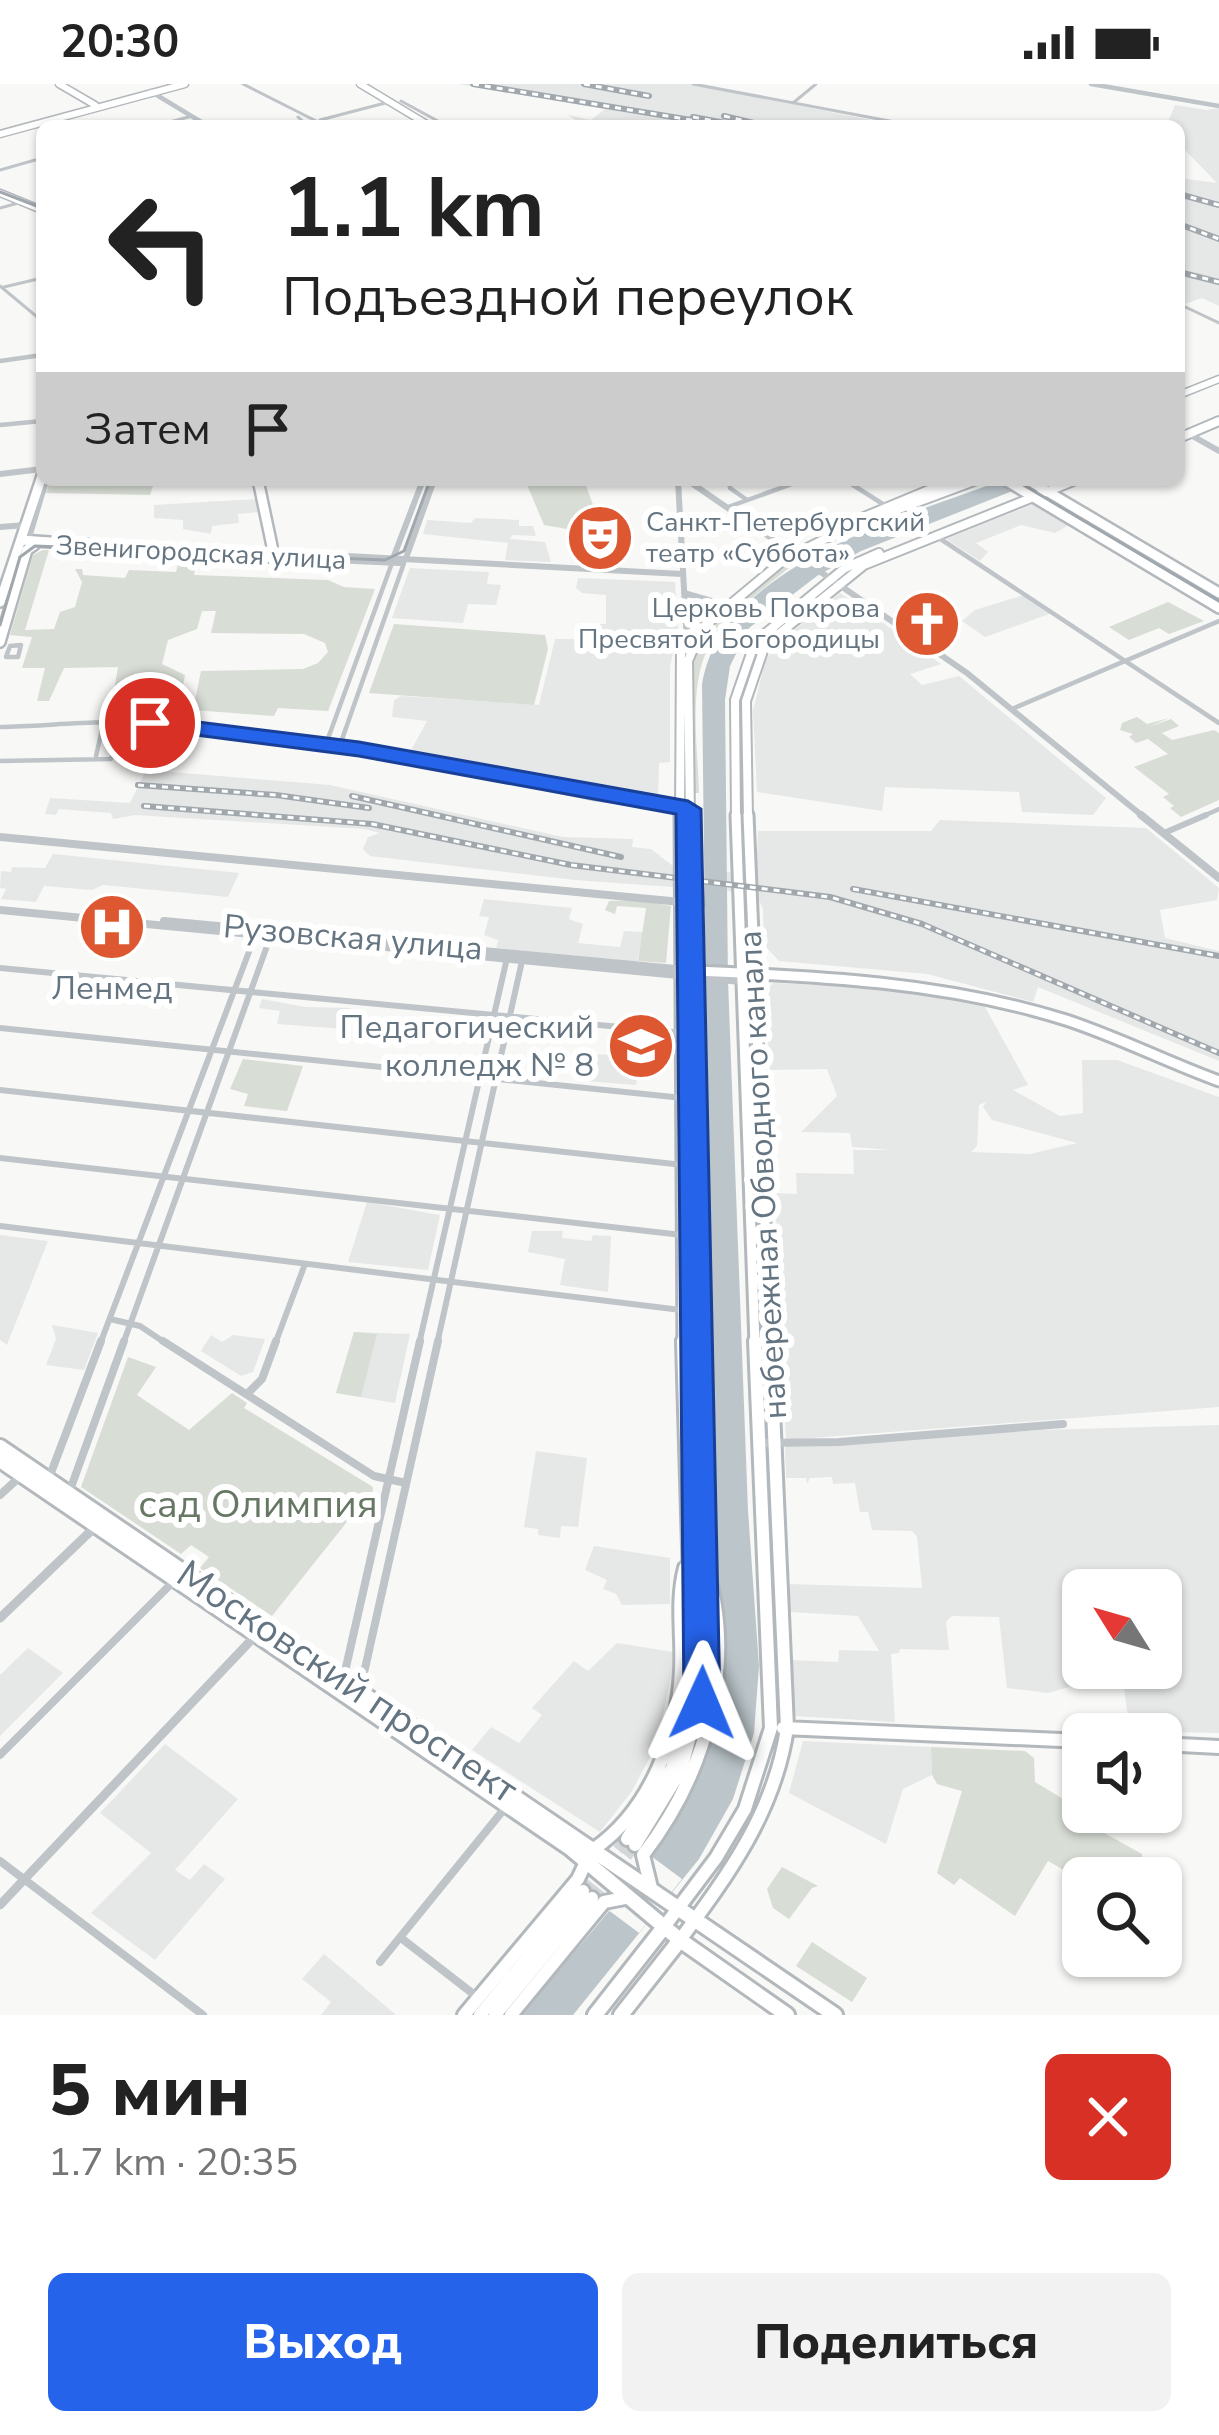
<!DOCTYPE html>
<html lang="ru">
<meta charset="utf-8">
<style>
:root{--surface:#fff;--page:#f2f2f2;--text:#222;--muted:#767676;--accent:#2563eb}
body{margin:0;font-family:"Nunito Sans",sans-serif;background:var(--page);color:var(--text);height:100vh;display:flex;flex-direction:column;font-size:45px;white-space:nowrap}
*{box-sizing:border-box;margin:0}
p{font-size:39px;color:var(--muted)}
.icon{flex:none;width:66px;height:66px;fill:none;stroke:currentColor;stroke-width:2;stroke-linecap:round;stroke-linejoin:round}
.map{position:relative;height:1931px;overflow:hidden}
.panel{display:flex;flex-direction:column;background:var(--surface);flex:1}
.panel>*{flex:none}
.guide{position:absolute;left:36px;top:36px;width:1149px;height:366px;border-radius:18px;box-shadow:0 3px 9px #0004;background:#fff;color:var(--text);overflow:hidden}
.needle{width:78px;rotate:307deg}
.fabs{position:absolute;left:1062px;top:1485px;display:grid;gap:24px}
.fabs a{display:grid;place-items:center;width:120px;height:120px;border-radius:18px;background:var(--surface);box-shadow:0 3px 9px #0004;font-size:60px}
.pin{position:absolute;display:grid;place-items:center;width:102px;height:102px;color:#fff;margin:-51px;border:6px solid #fff;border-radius:50%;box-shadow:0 3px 12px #0007}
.me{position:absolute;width:132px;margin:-66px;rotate:1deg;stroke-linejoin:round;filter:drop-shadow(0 0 9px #0008)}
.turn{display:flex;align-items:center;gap:42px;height:252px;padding:0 48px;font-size:54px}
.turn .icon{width:156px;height:156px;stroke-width:2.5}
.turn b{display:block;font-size:84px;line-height:102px}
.then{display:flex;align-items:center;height:114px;padding:0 48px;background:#0003;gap:24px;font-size:45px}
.round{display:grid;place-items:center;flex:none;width:126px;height:126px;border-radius:18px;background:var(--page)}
.summary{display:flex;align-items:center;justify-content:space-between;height:204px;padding:0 48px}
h1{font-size:72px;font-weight:800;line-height:90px}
.button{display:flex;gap:24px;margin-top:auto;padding:24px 48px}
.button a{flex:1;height:138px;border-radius:18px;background:var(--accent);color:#fff;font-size:48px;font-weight:800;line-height:138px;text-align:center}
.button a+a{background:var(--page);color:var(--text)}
.status{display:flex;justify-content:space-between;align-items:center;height:84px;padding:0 60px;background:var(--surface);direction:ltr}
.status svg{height:33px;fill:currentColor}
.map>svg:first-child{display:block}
.built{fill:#e6e7e7;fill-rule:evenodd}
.green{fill:#d8ddd5}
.water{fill:#bbc5ca}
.pier{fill:#f8f8f6}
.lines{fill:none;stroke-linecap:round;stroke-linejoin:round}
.secondary-tunnel{stroke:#d3d7d8;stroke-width:12;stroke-dasharray:12 6;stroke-linecap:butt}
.secondary-far3-casing{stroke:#b2b8bc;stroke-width:9}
.secondary-far2-casing{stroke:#b2b8bc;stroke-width:12}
.secondary-far1-casing{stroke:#b2b8bc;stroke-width:15}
.secondary-casing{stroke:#b2b8bc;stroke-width:18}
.primary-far2-casing{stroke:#b3b8bc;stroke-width:9}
.primary-far1-casing{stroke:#b3b8bc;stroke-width:14}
.primary-casing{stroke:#b3b8bc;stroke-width:20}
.minor-far3{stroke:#bfc4c8;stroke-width:3}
.minor-far2{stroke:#bfc4c8;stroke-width:4.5}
.minor-far1{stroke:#bfc4c8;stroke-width:6}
.minor{stroke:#bfc4c8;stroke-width:8}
.tertiary-far3{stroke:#bfc4c8;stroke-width:4.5}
.tertiary-far2{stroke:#bfc4c8;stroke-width:6}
.tertiary-far1{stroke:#bfc4c8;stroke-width:8}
.tertiary{stroke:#bfc4c8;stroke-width:9}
.secondary-far3{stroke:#fff;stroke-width:6}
.secondary-far2{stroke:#fff;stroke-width:8}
.secondary-far1{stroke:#fff;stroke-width:9}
.secondary{stroke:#fff;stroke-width:12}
.primary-far2{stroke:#fff;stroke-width:6}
.primary-far1{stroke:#fff;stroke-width:9}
.primary{stroke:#fff;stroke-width:14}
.tram{stroke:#a1a8ad;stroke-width:3}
.rail-casing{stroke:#a1a8ad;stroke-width:6}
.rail{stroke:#fff;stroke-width:3;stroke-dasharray:6;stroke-linecap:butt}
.route{fill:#2563eb;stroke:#184099;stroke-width:3}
.labels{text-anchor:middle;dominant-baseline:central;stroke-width:12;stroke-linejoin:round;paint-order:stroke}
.far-poi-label{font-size:27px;fill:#647480;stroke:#fff;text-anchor:start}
.far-street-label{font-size:27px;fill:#647480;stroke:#fff}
.street-label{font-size:33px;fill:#647480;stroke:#fff}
.poi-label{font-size:33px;fill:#647480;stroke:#fff}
.near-park-label{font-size:39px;fill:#667863;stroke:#fff}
.near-street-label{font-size:39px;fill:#647480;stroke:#fff}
</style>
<div class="status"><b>20:30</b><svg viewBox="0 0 49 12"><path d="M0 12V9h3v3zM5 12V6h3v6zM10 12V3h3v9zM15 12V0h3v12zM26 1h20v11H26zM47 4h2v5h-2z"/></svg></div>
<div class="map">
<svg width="1219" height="1931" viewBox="0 0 1219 1931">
<rect width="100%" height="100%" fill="#f8f8f6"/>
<path class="built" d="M458 0H689L902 42H575L581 40 568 31 591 36 605 25Z
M1175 21 1207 26 1219 24V222L1202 214 1185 220 1179 217V94L1217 99 1179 60V42H1166Z
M257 415 260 428 238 430 239 439 212 442 211 450 183 445V436L154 434V421Z
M1034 420 1069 441 1055 449 1021 441 976 459 988 468 980 477 946 455Z
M475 434 519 436V442H533L536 452 512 451 510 455 545 458 551 478 505 476 508 459 423 450 427 436 471 439Z
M410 484 489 488 487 500 501 501 496 521 468 520 463 539 392 534Z
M578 494 675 498 678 545 670 583V678L659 679 658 712H628L410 668 427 637 392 633 394 616 401 612 539 621 555 555H574L577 540H606V511L582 509 576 504Z
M840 509 941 580 910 590 922 601 959 592 1106 714 1093 731 1022 728 1019 708 885 703 882 727 757 708 753 627 765 577 777 560Z
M1024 511 1052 529 985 553 962 537 975 526Z
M146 686 330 701 563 753 633 755 632 763 651 765 673 782 756 791 758 747H931L940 736 1146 744 1219 804 1217 816 1160 826 1165 854 1219 867V977L1038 903 1033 918 927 890 779 877 764 861 763 825 756 809 575 796 370 772 363 765 368 753 380 749 364 745 135 731 113 735 111 729 59 725 56 731 45 730 50 714 130 719Z
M53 770 239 789 228 813 103 801 92 806 44 802 36 818 1 815 6 805 0 804 1 787 11 788 12 783 45 784Z
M484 815 572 824 569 835 583 840 578 859 620 863 624 847 643 848 637 878 496 864 498 856 484 851 489 833 479 832Z
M773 899 886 904 985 923 1028 1001 1013 1006 1060 1032 1083 1029 1082 976H1117L1219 1013V1323L786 1356 775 1109 797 1110 796 1089 854 1090 853 1066H890L852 1063 850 1049 801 1048 837 1012 827 985 770 986 765 907ZM986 1018 983 1023 992 1036 1077 1059 1030 1070 971 1068 977 1062 979 1021Z
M262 915 305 923 351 924 344 945 277 940 280 927 259 924Z
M614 948 668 952 669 977 640 975 636 1001 586 997 590 970 611 971Z
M367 1118 440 1131 428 1186 348 1178Z
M532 1147H563L562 1154 591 1157 593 1151 611 1152 608 1208 560 1201 565 1175 528 1168Z
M0 1151 48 1157 7 1261 0 1256Z
M52 1241 98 1249 84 1286 46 1281 56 1255Z
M354 1248 410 1250 395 1319 336 1309Z
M211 1251 222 1258 233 1251 265 1255 253 1288 241 1292 201 1267Z
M1219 1341V1649L1130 1647 1124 1605 1069 1603 1048 1609 1007 1604 999 1533 952 1532 946 1538 949 1566 900 1565 899 1569 891 1570 895 1638 794 1632 791 1576 838 1578 839 1566 879 1567 858 1532 790 1528 789 1500 922 1504 917 1453 912 1447 872 1446 868 1428H860L855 1399 833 1400 832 1393 810 1394 807 1400 806 1394H786L785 1362 1041 1346ZM1083 1506H1161V1584H1083Z
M536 1367 587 1374 578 1443 561 1442 560 1454 538 1451V1445L524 1443Z
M594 1462 670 1474V1520L622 1521 616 1510 603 1505 607 1496 585 1486Z
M617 1559 673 1568 672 1587 657 1660 632 1707 600 1748 472 1666 491 1643 519 1659 542 1631 532 1624 574 1577 588 1587Z
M28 1564 63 1589 0 1652V1591Z
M803 1657 931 1663 932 1691 903 1705 886 1760 789 1709Z
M165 1660 238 1715 175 1786 190 1796 204 1780 225 1795 155 1876 91 1829 151 1769 100 1729Z
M324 1870 355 1896 396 1931H321L331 1918 302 1895Z"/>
<path class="green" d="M50 396H155L150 411 46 409Z
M530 396H584L601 443 594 437 573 446 544 441 528 403Z
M43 466H49L25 546 54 545 60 528 75 523 82 498 75 485H82L83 491 125 494 129 486 176 488 180 472 198 473 194 491 328 496 344 503 375 505 328 627 278 624 274 632 193 626 201 587 303 585 318 579 328 568 325 559 304 550 211 549 216 527H202L197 545 168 556 162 580 185 591 179 620 159 618 160 607H114L118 583 64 584 49 617H37L45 584H22L32 553 10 551 33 471Z
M796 478C769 501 735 524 714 554 686 594 698 662 699 709H694V567L705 545 784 479Z
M1168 518 1204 537 1169 550 1159 544 1129 556 1109 543Z
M394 540 545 551 548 565 534 621 369 609Z
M1137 633 1147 640 1169 634 1149 643 1171 635 1179 642 1162 649 1172 656 1214 646 1219 649V716L1181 733 1170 724 1174 722 1163 713 1169 710 1134 683 1168 670 1148 655 1136 659 1129 653 1133 650 1120 646 1122 639Z
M635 816 671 822 666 879 638 877 646 824 617 822 615 830 605 826 609 817Z
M243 975 303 982 287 1027 244 1022 248 1010 230 1005Z
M354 1248 377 1250 361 1313 336 1309Z
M128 1273 156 1283 137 1311 189 1346 232 1309 247 1319 244 1324 373 1403 371 1425 358 1424 272 1532 200 1484 209 1473 191 1461 181 1470 81 1403Z
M931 1663 1025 1667 1034 1674 1035 1698 1083 1727 1079 1735 1142 1770 1143 1794 1083 1797 1048 1777 1015 1832 960 1794 954 1801 937 1789 962 1707 937 1700 932 1691Z
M782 1783 818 1802 812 1804 789 1835 773 1824 767 1805Z
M812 1858 867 1894 852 1918 796 1882Z"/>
<path class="water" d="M1002 396H1040L861 467 817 492 749 544 730 582 725 616 728 897 748 1427 759 1582 754 1649 733 1715 699 1775 573 1931H521C599 1836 693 1747 721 1623L711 1349 702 601C720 481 907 433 1002 396Z"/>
<path class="pier" d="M651 1772 682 1795 639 1849 607 1825Z"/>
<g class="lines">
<path class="secondary-tunnel" d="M583 1807 627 1755
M592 1814 635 1761"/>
<g class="secondary-far3-casing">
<path id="secondary-far3" d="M59 0 95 21
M1179 311 1219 295"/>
</g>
<g class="secondary-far2-casing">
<path id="secondary-far2" d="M1179 354 1219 337
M864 433 953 396
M680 734 681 563 697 542
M690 734 688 577 702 544 785 475 845 445 977 396
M736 734 735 616 755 558 845 484 879 469
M748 734 746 617 765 561 864 481 1076 396"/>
</g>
<g class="secondary-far1-casing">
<path id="secondary-far1" d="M680 731 683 1260
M690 731 698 1260
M736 731 755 1260
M748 731 770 1260
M693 760 698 820
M694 887C819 892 945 898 1066 936 1118 953 1167 978 1219 997"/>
</g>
<g class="secondary-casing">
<path id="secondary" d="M783 1644 1083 1657
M1161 1660 1219 1663
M627 1755 672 1684 693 1601 683 1257
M635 1761 681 1686 703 1603 698 1257
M594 1765C650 1726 678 1653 681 1586 683 1552 676 1518 685 1484
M651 1804 643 1771C707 1688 740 1575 702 1472
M664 1843 716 1774 745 1725 771 1644 755 1257
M680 1856C729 1790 775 1727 787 1644L770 1257
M464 1931 578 1795 586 1778
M480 1931 583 1807
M495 1931 592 1814
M511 1931 604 1818 625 1814"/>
</g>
<g class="primary-far2-casing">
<path id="primary-far2" d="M360 0 430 42
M0 50 185 0
M0 109 42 126"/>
</g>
<g class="primary-far1-casing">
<path id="primary-far1" d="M1005 396 1219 524
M1028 396 1219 509
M21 456 268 473 272 462 258 396
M0 518 42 392
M0 558 27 466 34 461"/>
</g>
<g class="primary-casing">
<path id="primary" d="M0 1363 835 1931
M0 1376 570 1764 680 1856 787 1931
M595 1931 664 1843
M621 1931 680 1856"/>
</g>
<path class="minor-far3" d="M243 0 326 42
M693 0 916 42
M401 17 447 42
M793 19 816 0
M298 33 308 42
M320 36 389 18
M155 42 192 32
M0 86 42 74
M0 124 22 118
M0 202 42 237
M4 203 42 194
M1179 220 1219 239"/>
<path class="minor-far2" d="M0 341 42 337
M729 396 730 404 747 416
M845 396 886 422
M728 423 803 396
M936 452 1219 639
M29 456 47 396
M21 561 18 573H6L10 562Z
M1012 625 1219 537
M0 643C51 642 105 635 155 640 332 656 504 699 679 722
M225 652 425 680
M326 660 392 479
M340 661 404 479
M96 672 103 641
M0 677 111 675 125 641
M474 690 594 715 679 726
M1199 734 1219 725"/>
<path class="minor-far1" d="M1164 749 1206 731
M0 884 683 949
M0 944 683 1014
M0 1006 683 1081
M0 1074 682 1151
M0 1142 697 1228
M110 1235 140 1242 167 1260
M100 1260 255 852
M123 1260 271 851
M275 1260 305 1180
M419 1260 507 874
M437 1260 522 877"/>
<path class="minor" d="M163 1257 374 1392 406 1399
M247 1310 262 1295 276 1257
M759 1359 839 1358 1063 1340
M49 1394 101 1257
M70 1406 124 1257
M0 1411 23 1390
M344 1592 420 1257
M360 1607 438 1257
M0 1671 173 1498
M0 1777 203 1931
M401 1854 476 1912
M380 1878 505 1724"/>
<path class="tertiary-far3" d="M1091 0 1219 22
M150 7 208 42
M0 277 42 271"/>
<path class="tertiary-far2" d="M1189 350 1219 367
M0 390 42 385
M678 396 688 577
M687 396 967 589 1145 734
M0 443 26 441
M196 464 682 490
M268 473 399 479
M406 474 434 396
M392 477 423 396
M684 509 722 520"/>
<path class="tertiary-far1" d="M1141 731 1219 794
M0 753 681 818
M0 826 741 897
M164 837 686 886"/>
<path class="tertiary" d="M0 1534 95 1443
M0 1821 255 1552"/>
<use href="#secondary-far3" class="secondary-far3"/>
<use href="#secondary-far2" class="secondary-far2"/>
<use href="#secondary-far1" class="secondary-far1"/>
<use href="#secondary" class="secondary"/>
<use href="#primary-far2" class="primary-far2"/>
<use href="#primary-far1" class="primary-far1"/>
<use href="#primary" class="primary"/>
<path class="tram" d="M0 108 42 124
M1015 396 1219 517
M0 541 20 473 35 462 385 476 404 467 430 396"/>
<g class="rail-casing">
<path id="rail" d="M473 0 709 39
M584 0 649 12
M724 32 767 42
M693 33 741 42
M1179 110 1219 121
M1179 140 1219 155
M1179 188 1219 198
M138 701 276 711 369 724
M352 712 621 773
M144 722 372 740 571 781 830 813 922 840 1219 969
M853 805 1219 872"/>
</g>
<use href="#rail" class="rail"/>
</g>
<path class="route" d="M150 632 359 658 688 717 701 725 720 1619 714 1630 702 1635 689 1630 684 1619 676 730 359 672 142 644 139 639Z"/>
<defs>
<g id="theatre-disc" transform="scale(3.45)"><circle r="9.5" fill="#dd5831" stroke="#fff"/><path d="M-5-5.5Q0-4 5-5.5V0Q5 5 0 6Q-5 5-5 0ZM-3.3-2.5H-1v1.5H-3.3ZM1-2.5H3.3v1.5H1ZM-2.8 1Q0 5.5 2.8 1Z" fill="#fff"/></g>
<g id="church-disc" transform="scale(3.45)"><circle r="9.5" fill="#dd5831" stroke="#fff"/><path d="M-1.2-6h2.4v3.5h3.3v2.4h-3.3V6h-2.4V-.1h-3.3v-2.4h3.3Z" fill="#fff"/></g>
<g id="hospital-disc" transform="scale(3.45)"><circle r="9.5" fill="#dd5831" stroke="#fff"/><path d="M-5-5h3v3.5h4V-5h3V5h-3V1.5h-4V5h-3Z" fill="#fff"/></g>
<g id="university-disc" transform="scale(3.45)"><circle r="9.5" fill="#dd5831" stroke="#fff"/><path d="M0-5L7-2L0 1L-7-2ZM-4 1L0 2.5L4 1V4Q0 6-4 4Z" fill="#fff"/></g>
</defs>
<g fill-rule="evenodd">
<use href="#theatre-disc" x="600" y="454"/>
<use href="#church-disc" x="927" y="540"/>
<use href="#hospital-disc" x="112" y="843"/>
<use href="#university-disc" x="641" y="962"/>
</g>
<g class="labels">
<g class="far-poi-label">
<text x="646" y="438">Санкт-Петербургский<tspan x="646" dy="31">театр «Суббота»</tspan></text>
<text x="880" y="524" text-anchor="end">Церковь Покрова<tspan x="880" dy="31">Пресвятой Богородицы</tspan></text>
</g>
<g class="far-street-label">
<text transform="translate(201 469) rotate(3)">Звенигородская улица</text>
</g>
<g class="street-label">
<text transform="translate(353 854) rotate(5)">Рузовская улица</text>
<text transform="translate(763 1091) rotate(-93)">набережная Обводного канала</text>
</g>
<g class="poi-label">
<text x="112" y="904">Ленмед</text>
<text x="594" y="943" text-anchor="end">Педагогический<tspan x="594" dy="38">колледж № 8</tspan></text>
</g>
<g class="near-park-label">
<text x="258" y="1420">сад Олимпия</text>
</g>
<g class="near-street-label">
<text transform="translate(347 1598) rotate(34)">Московский проспект</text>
</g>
</g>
</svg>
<div class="fabs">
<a><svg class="needle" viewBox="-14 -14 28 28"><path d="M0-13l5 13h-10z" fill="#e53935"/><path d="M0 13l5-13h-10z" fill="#767676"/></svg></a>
<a><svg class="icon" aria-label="sound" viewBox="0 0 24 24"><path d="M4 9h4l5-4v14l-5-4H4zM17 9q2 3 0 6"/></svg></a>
<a><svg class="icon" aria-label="search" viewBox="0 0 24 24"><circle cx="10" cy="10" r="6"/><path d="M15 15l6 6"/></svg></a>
</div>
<div class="pin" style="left:150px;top:639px;background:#d93025"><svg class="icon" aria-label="arrive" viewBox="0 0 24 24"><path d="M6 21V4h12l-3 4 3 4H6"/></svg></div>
<svg class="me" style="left:702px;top:1619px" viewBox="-20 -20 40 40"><path d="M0-17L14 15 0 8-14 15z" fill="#2563eb" stroke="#fff" stroke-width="4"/></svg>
<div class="guide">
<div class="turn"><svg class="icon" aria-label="left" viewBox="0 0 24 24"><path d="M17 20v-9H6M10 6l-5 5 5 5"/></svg><div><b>1.1 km</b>Подъездной переулок</div></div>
<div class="then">Затем<svg class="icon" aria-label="arrive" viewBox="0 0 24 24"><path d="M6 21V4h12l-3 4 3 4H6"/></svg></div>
</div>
</div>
<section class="panel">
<div class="summary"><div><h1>5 мин</h1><p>1.7 km · 20:35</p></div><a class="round" style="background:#d93025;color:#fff"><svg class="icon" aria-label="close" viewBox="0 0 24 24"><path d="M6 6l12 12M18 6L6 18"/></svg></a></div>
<div class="button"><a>Выход</a><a>Поделиться</a></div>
</section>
